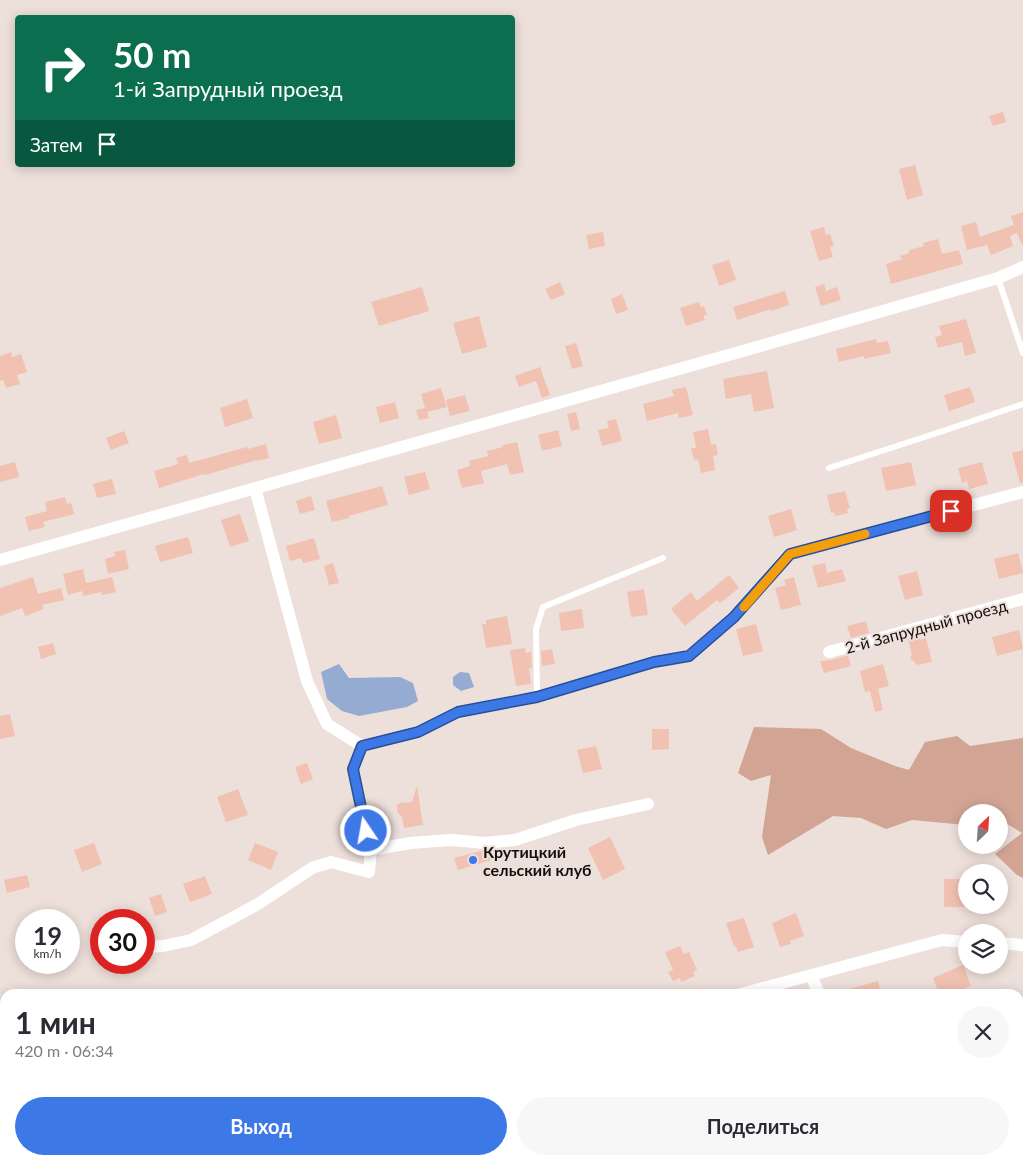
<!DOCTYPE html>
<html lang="ru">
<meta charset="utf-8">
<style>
:root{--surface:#fff;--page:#f7f7f7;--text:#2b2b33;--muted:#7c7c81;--accent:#3d78e7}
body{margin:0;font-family:Lato,sans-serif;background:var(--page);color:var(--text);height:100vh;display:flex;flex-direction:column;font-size:19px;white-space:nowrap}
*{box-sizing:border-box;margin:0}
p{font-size:16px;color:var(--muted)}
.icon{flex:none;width:28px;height:28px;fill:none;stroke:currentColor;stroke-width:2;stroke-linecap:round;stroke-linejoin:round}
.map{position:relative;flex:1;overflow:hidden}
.sheet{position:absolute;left:0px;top:989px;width:1024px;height:176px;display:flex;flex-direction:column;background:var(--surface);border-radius:15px 15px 0 0;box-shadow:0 2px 12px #0003}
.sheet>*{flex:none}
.hud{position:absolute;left:15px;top:15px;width:500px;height:152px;border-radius:5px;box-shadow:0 2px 12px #0003;background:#0b6e4f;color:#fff;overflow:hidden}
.needle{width:32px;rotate:25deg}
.tools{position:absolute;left:958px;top:804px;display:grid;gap:10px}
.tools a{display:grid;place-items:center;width:50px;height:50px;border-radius:50%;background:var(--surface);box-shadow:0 2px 12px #0003;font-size:25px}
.speed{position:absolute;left:15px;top:909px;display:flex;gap:10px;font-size:25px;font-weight:700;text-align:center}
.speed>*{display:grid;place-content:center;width:65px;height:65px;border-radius:50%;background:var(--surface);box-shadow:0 2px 12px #0003;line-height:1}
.speed small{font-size:12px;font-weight:400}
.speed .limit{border:8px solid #d22;background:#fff;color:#111}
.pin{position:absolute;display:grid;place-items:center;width:42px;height:42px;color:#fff;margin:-21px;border-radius:10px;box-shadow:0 2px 8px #0006}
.me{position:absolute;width:55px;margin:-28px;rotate:348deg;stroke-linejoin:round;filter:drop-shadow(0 0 4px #0008)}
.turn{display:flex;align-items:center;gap:18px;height:105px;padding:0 15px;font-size:22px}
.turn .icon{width:65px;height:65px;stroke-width:2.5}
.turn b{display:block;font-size:35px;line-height:42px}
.then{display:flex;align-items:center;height:48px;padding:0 15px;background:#0003;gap:10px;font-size:19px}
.round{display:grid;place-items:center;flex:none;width:52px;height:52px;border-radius:26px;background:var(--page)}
.summary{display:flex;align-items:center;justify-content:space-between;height:85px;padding:0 15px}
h1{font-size:30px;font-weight:700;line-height:38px}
.button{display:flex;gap:10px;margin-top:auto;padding:10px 15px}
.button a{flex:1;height:58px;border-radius:30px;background:var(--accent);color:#fff;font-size:20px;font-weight:700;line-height:58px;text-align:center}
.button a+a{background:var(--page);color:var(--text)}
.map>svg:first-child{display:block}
.forest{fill:#d2a494}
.water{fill:#96abd1}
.building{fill:#f1c2b1}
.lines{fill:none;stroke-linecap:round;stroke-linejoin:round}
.service{stroke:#fff;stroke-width:6}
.minor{stroke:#fff;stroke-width:12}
.route-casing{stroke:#284e96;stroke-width:12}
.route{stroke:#3d78e7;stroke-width:9}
.slow{stroke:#f59e0b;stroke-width:9}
.poi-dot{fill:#3d78e7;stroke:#eddfda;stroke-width:2}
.labels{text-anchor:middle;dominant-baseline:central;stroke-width:4;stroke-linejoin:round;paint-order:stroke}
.street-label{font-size:16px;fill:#130f0d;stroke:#eddfda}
.poi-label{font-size:16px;font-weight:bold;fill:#130f0d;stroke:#eddfda;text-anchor:start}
</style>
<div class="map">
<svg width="1023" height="1164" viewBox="0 0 1023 1164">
<rect width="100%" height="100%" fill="#eddfda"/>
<path class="forest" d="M754 727 821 729 851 748 895 766 909 770 925 742 957 736 970 746 1023 738V878L1017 875 995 854 1022 833 999 819V812H966V825L912 820 886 829 861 818 833 816 768 855 762 837 771 775 751 781 738 773Z
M5 1003V1074L0 1077V1010Z"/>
<path class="water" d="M339 664 349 678 400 677 413 683 418 701 407 707 359 716 342 711 327 699 321 672Z
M460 672 469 673 474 687 461 691 453 685V677Z"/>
<path class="building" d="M1003 112 1006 122 993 126 989 116Z
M915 165 923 195 907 200 899 169Z
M1023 212V245H1022L1017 233 1010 236 1013 246 991 255 987 245 967 250 961 226 976 222 980 237 1014 225 1011 216Z
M824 227 826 235 830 234 834 246 830 247 833 257 819 261 810 231Z
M603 232 605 246 589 249 586 235Z
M938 239 942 254 959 250 963 264 891 284 886 264 902 259 900 256 909 253V250L924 246 923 243Z
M729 260 736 280 719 286 712 265Z
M560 282 565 294 551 300 545 289Z
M824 284 826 291 837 287 841 300 821 306 815 287Z
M422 287 429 311 379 326 371 302Z
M785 291 789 305 771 311V309L737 320 733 307Z
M622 294 628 310 616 314 611 299Z
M699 302 701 307 704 306 707 315 703 316 705 320 686 326 680 308Z
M479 316 487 347 462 354 453 323Z
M966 319 976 353 965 356 962 342 938 348 935 337 942 335 939 326Z
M876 339 877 343 888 341 891 353 864 359V356L839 362 836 349Z
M576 343 583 366 572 369 565 346Z
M11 352 12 357 21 354 27 372 17 375 20 384 6 388 3 380 0 381V356Z
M540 367 550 395 542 398 536 381 519 387 515 376Z
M767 371 774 408 754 412 751 394 726 399 723 379Z
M686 387 693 415 679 418 678 413 647 421 643 404 674 396 672 390Z
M970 387 975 402 949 411 944 395Z
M441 388 447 407 427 412 429 418 419 420 416 410 425 408 421 394Z
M465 395 470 411 450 416 446 400Z
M247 399 253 418 225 427 220 408Z
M395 402 399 418 380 423 376 407Z
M576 412 580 429 571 431 567 414Z
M336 415 342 438 319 444 313 422Z
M616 419 622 441 602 446 598 430 609 428 607 421Z
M708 429 711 445 716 444 718 455 713 456 715 470 701 473 698 459 694 460 691 448H696L693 432Z
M558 430 562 446 542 451 538 435Z
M124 431 129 443 111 450 106 438Z
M517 442 524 472 510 475 507 464 481 471 484 483 462 488 457 470 470 466 469 461 488 456 487 451 503 447V445Z
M266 444 269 458 257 461V460L205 475 204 474 159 488 154 471 178 464 176 458 187 455 189 463 247 447 248 449Z
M1023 450V483H1020L1012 453Z
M15 462 19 477 0 482V466Z
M911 462 916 485 886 491 881 468Z
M982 462 988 484 969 489 967 481 962 483 958 468Z
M425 472 430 489 409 495 404 477Z
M112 479 116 494 97 498 93 484Z
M382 486 388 505 349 516V518L332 522 326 501Z
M845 491 850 508 847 509 848 513 835 516 834 512 831 513 827 495Z
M311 496 315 510 300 514 296 501Z
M65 497 67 504 71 503 74 514 43 522 45 527 29 531 25 517 47 511 45 502Z
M791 509 797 530 774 537 768 516Z
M240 514 249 541 230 547 221 520Z
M188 537 193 553 160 562 155 546Z
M314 538 320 559 303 563 301 558 290 561 286 546Z
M125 550 129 569 108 574 105 559 115 556 114 552Z
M1018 553 1023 573 999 579 994 559Z
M333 563 339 583 329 585 324 566Z
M825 563 827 573 842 569 846 581 818 588 812 566Z
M83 569 86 583 112 577 116 592 102 595 101 592 83 596 82 591 68 595 63 574Z
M917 571 923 595 905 600 898 576Z
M729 575 739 588 720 603 717 600 685 626 671 609 691 592 697 601Z
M33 577 38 594 61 588 64 600 42 605 44 609 25 616 22 608 0 616V588Z
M794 577 801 605 781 610 775 588 786 585 784 580Z
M644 589 648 615 631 617 627 592Z
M582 609 584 628 561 631 559 613Z
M507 616 512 644 486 648 482 624H486V620Z
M866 621 869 633 851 638 847 626Z
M756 624 763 651 743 656 736 629Z
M1019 630 1023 649 997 656 992 637Z
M919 636 920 640 926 638 932 662 916 665 914 661 910 658 912 655 908 639Z
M53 643 56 654 41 659 38 647Z
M525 648 526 653 531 652 532 668H529L531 684 516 686 510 650Z
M552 649 555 664 542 666 541 651Z
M848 655 851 666 824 673 820 661 831 660Z
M883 664 889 686 878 689 883 710 875 712 870 691 865 692 860 671Z
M10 714 15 736 0 739V716Z
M652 729H669V749L652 750Z
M596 746 602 769 583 773 577 750Z
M307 763 313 779 301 784 295 767Z
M417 786 423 825 404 828 402 817 397 812V805L400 803 412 802Z
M238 789 248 815 226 822 217 797Z
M610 837 625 869 603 880 588 848Z
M94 843 102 864 82 872 74 850Z
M255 843 278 852 271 870 248 860Z
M480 851H488L491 860 458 870 454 858Z
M27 875 30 887 7 893 4 880Z
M205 876 212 894 190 902 183 884Z
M944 879H966V907H944Z
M161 894 167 912 155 916 149 898Z
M796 913 804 936 790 941 791 944 780 947 772 923Z
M744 918 754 947 738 952 736 946 734 947 726 923Z
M680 946 684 954 689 952 697 970 693 972 695 976 681 982 680 978 673 981 668 972 673 970 665 952Z
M963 965 971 986 956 992 955 989 944 994H939L933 978Z
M878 981 881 994H842V991Z"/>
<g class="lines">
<path class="service" d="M998 278 1023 353
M829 468 940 432 1023 404
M537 697 536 629 543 607 663 558"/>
<path class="minor" d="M255 488 307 681 327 724 362 746
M0 560 750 349 998 278 1023 267
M829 652 1023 599
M362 746 417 732 458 712 537 697 653 662 689 656 734 617 789 554 1023 492
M371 850 410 843 451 840 485 843 515 840 576 820 648 804
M99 928 101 929
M999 943 1023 945
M144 947 163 946 191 940 258 904 312 868 331 862 369 872 371 850 353 769 362 746
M811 975 819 994
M741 994 942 940 966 942
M1019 1153 1023 1151
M548 1160 550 1164
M725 1160 726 1164
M887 1160 888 1164
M987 1164 998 1160"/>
</g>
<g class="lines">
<g class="route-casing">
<path id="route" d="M366 831 353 769 362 746 418 732 458 712 537 697 654 662 689 656 734 617 790 554 951 511"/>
</g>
<use href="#route" class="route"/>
<path class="slow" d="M744 607 790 554 865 534"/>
</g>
<circle class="poi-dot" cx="473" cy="860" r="5"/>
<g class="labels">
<g class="street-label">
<text transform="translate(926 626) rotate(-15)">2-й Запрудный проезд</text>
</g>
<g class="poi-label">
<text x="483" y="851">Крутицкий<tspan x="483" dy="18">сельский клуб</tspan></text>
</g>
</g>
</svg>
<div class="tools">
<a><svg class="needle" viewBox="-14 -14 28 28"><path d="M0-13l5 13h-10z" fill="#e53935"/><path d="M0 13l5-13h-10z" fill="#7c7c81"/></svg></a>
<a><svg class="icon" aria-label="search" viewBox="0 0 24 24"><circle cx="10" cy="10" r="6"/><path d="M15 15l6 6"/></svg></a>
<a><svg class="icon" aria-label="layers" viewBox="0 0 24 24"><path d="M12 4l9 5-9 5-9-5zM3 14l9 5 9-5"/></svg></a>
</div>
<div class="speed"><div>19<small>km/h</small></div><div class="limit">30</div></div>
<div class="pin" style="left:951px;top:511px;background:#d93025"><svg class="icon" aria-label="arrive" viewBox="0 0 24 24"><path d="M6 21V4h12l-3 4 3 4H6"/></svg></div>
<svg class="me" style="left:366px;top:831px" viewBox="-20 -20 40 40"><circle r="17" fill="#3d78e7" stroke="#fff" stroke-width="3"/><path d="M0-11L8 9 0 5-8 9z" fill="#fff"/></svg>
<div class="hud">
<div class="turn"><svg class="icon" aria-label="right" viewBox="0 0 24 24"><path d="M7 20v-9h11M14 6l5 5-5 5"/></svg><div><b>50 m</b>1-й Запрудный проезд</div></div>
<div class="then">Затем<svg class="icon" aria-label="arrive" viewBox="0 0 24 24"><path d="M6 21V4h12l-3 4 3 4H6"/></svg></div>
</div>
<section class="sheet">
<div class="summary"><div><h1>1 мин</h1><p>420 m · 06:34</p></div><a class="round"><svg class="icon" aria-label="close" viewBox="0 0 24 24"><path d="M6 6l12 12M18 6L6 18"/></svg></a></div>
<div class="button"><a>Выход</a><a>Поделиться</a></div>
</section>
</div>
